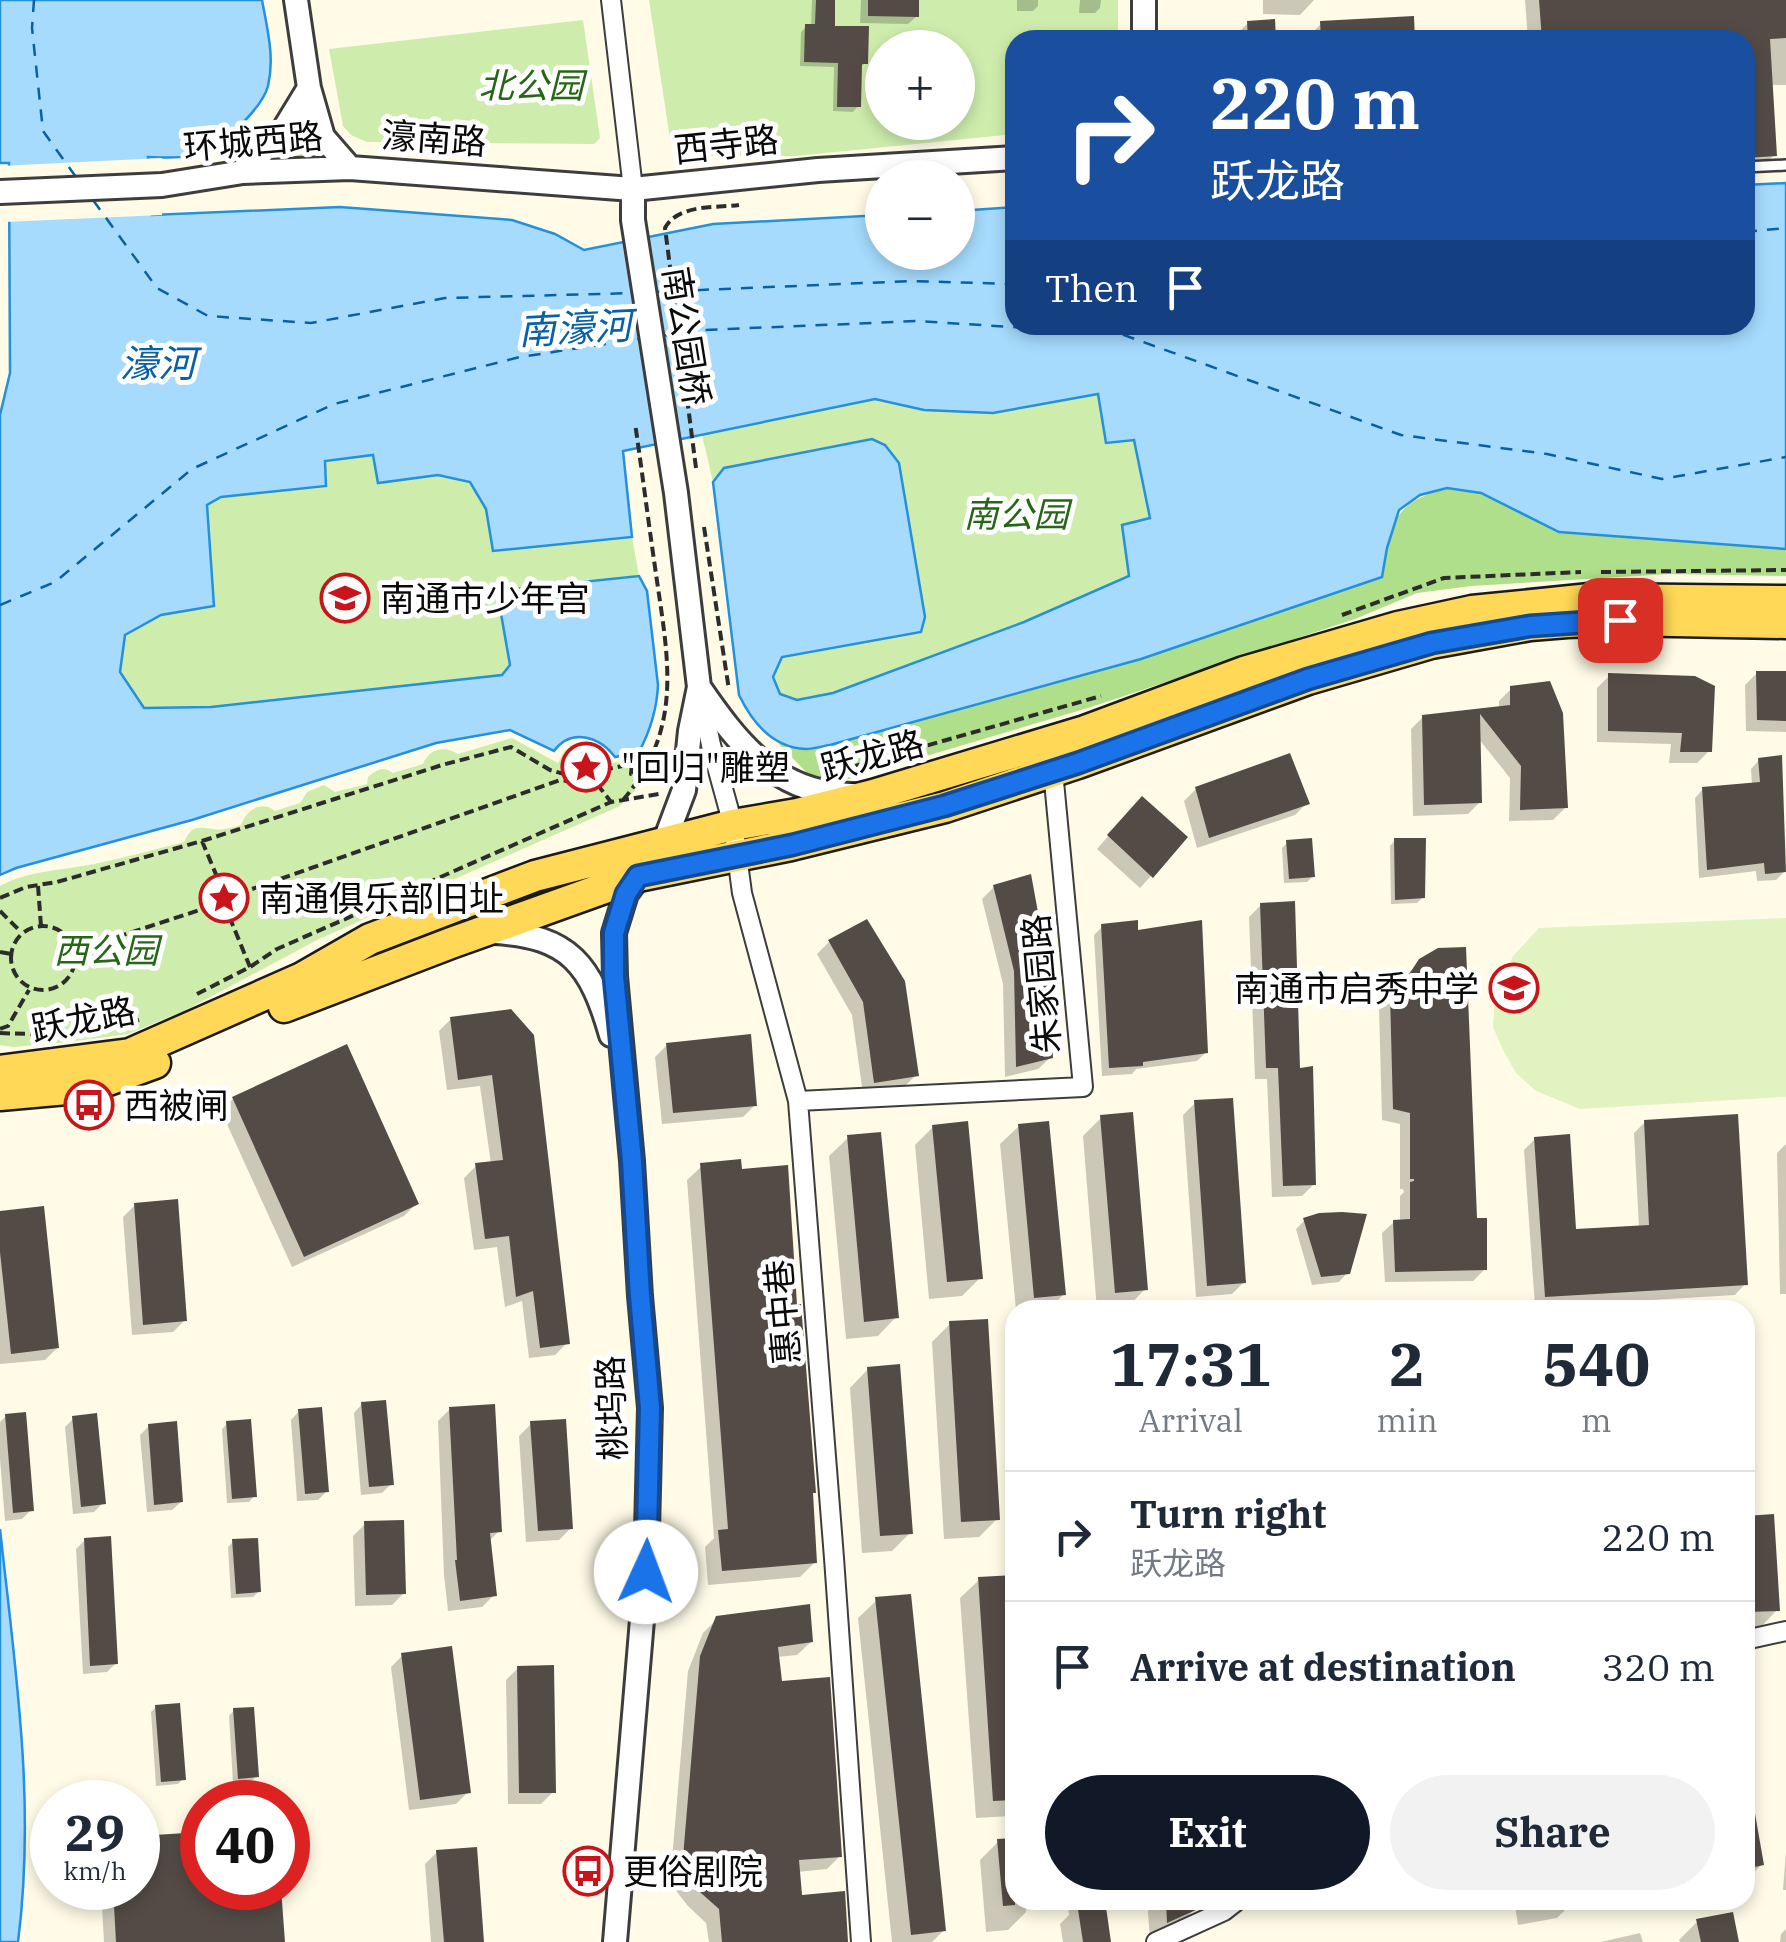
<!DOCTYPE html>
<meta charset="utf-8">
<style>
:root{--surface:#fff;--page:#f2f2f3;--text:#1f2937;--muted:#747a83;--line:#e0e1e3;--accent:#111827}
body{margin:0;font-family:"IBM Plex Serif","Noto Sans SC",serif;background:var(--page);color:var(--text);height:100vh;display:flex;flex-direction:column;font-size:38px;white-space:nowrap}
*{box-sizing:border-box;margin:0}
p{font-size:32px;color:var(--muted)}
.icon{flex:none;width:55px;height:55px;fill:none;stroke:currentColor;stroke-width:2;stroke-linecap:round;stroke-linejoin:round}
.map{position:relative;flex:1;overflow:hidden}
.drawer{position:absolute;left:1005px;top:1300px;width:750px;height:610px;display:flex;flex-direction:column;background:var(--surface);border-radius:30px;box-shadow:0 5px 15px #0003}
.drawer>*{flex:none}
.banner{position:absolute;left:1005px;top:30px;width:750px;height:305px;border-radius:30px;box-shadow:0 5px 15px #0003;background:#1a4fa0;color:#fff;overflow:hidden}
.tools{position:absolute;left:865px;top:30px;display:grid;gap:20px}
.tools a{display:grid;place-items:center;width:110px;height:110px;border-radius:50%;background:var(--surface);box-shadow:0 5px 15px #0003;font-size:50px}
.speed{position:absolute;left:30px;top:1780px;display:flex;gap:20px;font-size:50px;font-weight:700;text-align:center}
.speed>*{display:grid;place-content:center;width:130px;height:130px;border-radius:50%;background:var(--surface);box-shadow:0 5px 15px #0003;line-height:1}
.speed small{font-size:25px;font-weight:400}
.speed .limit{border:15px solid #d22;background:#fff;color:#111}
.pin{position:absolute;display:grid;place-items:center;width:85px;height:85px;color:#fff;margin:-42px;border-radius:20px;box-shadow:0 5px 15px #0006}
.me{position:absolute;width:110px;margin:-55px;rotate:2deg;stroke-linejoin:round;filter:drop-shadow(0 0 8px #0008)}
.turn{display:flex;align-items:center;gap:35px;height:210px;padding:0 40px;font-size:45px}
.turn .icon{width:130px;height:130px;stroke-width:2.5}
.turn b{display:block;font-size:70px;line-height:85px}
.then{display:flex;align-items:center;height:95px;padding:0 40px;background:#0003;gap:20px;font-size:38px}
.eta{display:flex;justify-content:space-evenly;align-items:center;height:170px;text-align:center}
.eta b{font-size:60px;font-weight:700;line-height:70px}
.cta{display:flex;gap:20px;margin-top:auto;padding:20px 40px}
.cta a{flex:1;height:115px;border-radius:60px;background:var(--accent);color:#fff;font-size:40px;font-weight:700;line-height:115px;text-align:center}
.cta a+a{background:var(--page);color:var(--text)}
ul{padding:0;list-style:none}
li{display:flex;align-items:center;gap:30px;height:130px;padding:0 40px;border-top:2px solid var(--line)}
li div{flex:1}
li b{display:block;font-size:38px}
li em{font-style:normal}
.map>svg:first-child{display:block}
.green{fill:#ceedad;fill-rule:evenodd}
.forest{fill:#b0df8b}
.pitch{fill:#e1f3c0}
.water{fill:#a6dbfd;stroke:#2590db;stroke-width:2.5}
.pier{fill:#fffbe7}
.shadow{fill:#0003}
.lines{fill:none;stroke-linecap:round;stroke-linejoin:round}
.ferry{stroke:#0860a7;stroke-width:2.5;stroke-dasharray:12 10;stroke-linecap:butt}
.building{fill:#544b46}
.service-casing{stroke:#3d3d3d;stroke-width:14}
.minor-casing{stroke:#3d3d3d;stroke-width:22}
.tertiary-casing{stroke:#3d3d3d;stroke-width:28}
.primary-casing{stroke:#1b1b1b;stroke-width:35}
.path{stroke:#2c2c2c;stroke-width:4;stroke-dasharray:10 5;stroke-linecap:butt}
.service{stroke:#fff;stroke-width:9}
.minor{stroke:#fff;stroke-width:18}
.tertiary{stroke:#fff;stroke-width:22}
.primary{stroke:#ffd857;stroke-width:30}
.route-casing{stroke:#114b97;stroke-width:25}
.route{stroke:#1a73e8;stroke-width:18}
.labels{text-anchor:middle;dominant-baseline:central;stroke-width:10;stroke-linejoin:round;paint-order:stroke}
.park-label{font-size:35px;font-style:italic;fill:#256715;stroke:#fff}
.street-label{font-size:35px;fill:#0a0a0a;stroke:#fff}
.poi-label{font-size:35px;fill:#0a0a0a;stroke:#fff;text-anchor:start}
.water-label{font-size:38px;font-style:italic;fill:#0860a7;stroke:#fff}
</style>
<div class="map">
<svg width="1786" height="1942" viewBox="0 0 1786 1942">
<rect width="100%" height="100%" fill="#fffbe7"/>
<path class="green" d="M649 0H1118V40H1015V134L796 156H682L670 139ZM882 48H958V122H882Z
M583 20 600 138 594 144 367 142 351 135 343 126 329 49Z
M296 128 314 158 272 160Z
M1098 393 1134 440 1150 519 1129 576 1024 622 833 693 797 700 780 694 773 677 782 657 725 468 713 482 702 435 875 399 924 410 993 413Z
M374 455 379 483 438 475 470 482 486 509 493 551 632 537 639 576 498 591 510 665 502 675 211 707 144 708 120 672 125 635 161 615 214 606 207 505 221 497 325 486 324 461Z
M512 738 558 763 565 750 583 742 598 748 612 763 654 757 637 788 620 806 319 939 184 1011 128 1034 68 1042 13 1047 0 1045V886C28 870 68 870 99 863 128 857 155 849 184 842 192 825 197 827 214 829 222 831 232 827 241 825 246 810 261 800 275 811L300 803 307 792 324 785 335 792 367 784 368 777C378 769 383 766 393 773L423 764C429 749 444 745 458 754Z"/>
<path class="forest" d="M1447 488 1481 493 1559 532 1786 549V576L1669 574 1471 586 1417 593 1355 619 1091 707 832 784 811 777 778 743 805 749 830 745 1140 659 1381 577C1393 523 1390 504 1447 488Z"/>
<path class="pitch" d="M1786 918V1097L1580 1109 1536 1091 1516 1073 1504 1052 1493 1027 1495 997 1513 956 1539 928Z"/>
<path class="water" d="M0 0H262C267 28 275 57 268 86 262 108 229 138 210 149 193 159 167 158 148 157L152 215 340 207 512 220 555 234 584 250 713 224 882 215V252H958V211L1015 207V325H1745V185L1786 183V549L1559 532 1481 493 1447 488 1420 495 1399 510 1387 548 1382 577 1141 659 830 745C823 746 814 749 806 749 773 748 752 722 739 695L713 482 724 468 872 439 885 445 899 463 925 617 921 632 782 657 773 677 780 694 797 700 833 693 1024 622 1129 576 1122 525 1150 518 1134 440 1106 443 1098 394 993 413 924 410 875 399 623 451 632 537 493 551 486 509 470 482 438 475 378 483 373 455 325 461 326 486 221 497 207 505 214 606 161 615 125 635 120 672 144 708 211 707 502 675 510 665 497 591 639 576 647 591 658 685C657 709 650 731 639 752L615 757C599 736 571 728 554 751L510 730 436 743 192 820 16 868 0 875V415L10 373 9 163H0Z
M0 1529C15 1668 36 1802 18 1942H0Z"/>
<path class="pier" d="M162 158V163L153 162 156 210H162V215L4 222V168L0 166Z"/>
<path class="shadow" d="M812 0H833L832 28 865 63 859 69 858 106 853 112 833 111 834 67 800 66 801 32 806 27H811Z
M861 0H917V16L908 24 860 23Z
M1017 0H1038V6L1033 11H1017Z
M1080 0H1101L1100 8 1095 13H1079Z
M1263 0H1314L1300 15 1263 14Z
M1525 0H1786V85H1770L1774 155 1761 169 1745 170V40H1528Z
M1248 23 1274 40H1231Z
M1322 23 1413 40H1305Z
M1757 673 1786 674V732L1746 731 1745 685Z
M1609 676 1709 751 1697 763H1669L1671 744 1597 742V688Z
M1511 689 1565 808 1553 820 1509 821 1510 778 1478 738 1480 802 1468 814 1413 816 1411 729 1423 717 1499 709V701Z
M1759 760 1785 871 1776 880 1757 881 1756 871 1699 878 1695 798 1703 789 1752 786 1751 769Z
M1196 789 1307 803 1295 815 1197 848 1184 801Z
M1130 811 1151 876 1140 888 1097 849Z
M1395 840 1423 897 1417 903 1391 904 1390 846Z
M1287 843 1313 876 1307 882 1284 883 1282 848Z
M994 887 1051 1057 1038 1069 1005 1077 1003 984 982 899Z
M1261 905 1297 1071 1314 1184 1302 1196 1272 1197 1267 1079H1255L1249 917Z
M1102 927 1136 933 1206 1052 1197 1061 1136 1069 1132 1074 1102 1076 1094 935Z
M829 942 916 1075 904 1087 863 1094 852 1015 817 954Z
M1420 961 1485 1269 1473 1281 1385 1282 1382 1233 1394 1222H1400V1196L1404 1192 1403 1189H1400V1124L1382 1120 1379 1008 1391 997 1396 996 1408 974Z
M510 1012 567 1343 555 1355 529 1358 522 1301 505 1307 497 1247 474 1250 464 1178 476 1166 491 1164 480 1086 447 1090 439 1031 451 1019Z
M667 1045 755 1105 743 1117 662 1124 655 1057Z
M233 1099 416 1204 404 1216 292 1267 221 1111Z
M1195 1103 1244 1282 1232 1294 1196 1297 1183 1115Z
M1101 1118 1145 1289 1127 1308 1097 1310 1083 1136Z
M1645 1122 1745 1284 1735 1295 1535 1307 1524 1150 1535 1139 1574 1231 1639 1228 1634 1133Z
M1019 1126 1064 1294 1048 1310H1016L1000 1144Z
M933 1127 980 1278 962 1296 929 1299 915 1145Z
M848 1138 896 1317 878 1336 846 1339 829 1156Z
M1786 1144V1294H1780L1777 1153Z
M702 1166 810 1495 815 1562 800 1577 708 1585 705 1547 714 1538 687 1180Z
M135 1205 185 1320 173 1332 132 1335 123 1217Z
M0 1213 57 1348 45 1360 0 1364Z
M1305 1220 1348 1272 1339 1282 1312 1285 1296 1229Z
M950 1324 997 1519 979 1537 944 1539 932 1342Z
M868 1369 910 1533 892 1551 862 1553 850 1388Z
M1745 1379 1751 1380 1745 1438Z
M362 1404 391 1484 382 1493 361 1495 354 1413Z
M450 1409 499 1531 488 1542 494 1595 482 1607 448 1611 444 1575 438 1421Z
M299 1411 327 1491 318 1500 297 1501 291 1420Z
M6 1416 31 1510 22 1519 5 1521 0 1459V1422Z
M74 1418 103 1503 94 1512 73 1514 65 1427Z
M227 1424 254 1496 249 1502 227 1503 222 1429Z
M531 1424 571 1528 559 1540 526 1542 519 1436Z
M149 1426 181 1502 172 1510 147 1512 140 1435Z
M1745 1518 1777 1610 1759 1629H1745Z
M365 1524 404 1593 392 1605 355 1606 353 1536Z
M85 1540 116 1663 107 1672 83 1674 76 1549Z
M233 1542 259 1591 253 1597 231 1598 228 1547Z
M979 1580 1015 1588V1812L1011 1816 976 1818 960 1598Z
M877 1600 944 1930 932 1942H892L858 1618Z
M717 1619 811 1642 797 1655 777 1657 779 1684 840 1856 827 1869 797 1872 800 1897 846 1942H709L706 1923 688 1906 670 1883 688 1671 703 1633Z
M403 1655 468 1792 456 1804 409 1810 391 1667Z
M518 1668 553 1792 541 1804H508L506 1680Z
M156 1707 183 1779 178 1784 156 1786 151 1712Z
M234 1710 256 1776 251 1782 233 1783 229 1716Z
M1745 1771 1761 1865 1745 1881Z
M202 1834V1888H279L282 1942H104L101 1888H138V1838Z
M1015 1840V1900H1025L1026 1912 1008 1930 986 1932 980 1860 998 1842Z
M1786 1851V1890H1783Z
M437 1852 482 1942H431L425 1864Z
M1067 1900H1103L1108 1942H1063L1060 1924 1069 1915Z
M1147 1900H1195L1196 1908 1177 1927 1150 1939Z
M1514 1900H1575L1557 1918 1518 1925Z
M1698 1921 1737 1942H1680L1679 1940Z
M1786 1929V1942H1780L1781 1934Z
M1640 1933 1643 1942H1601Z"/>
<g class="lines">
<path class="ferry" d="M34 0 32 28 43 131 76 177
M93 200 157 288 208 316 311 323 445 298 635 293
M1745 232 1786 228
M653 292 912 281 1015 284
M662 336 704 330 918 321 1121 334 1401 435 1547 454 1662 479 1786 457
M0 605 55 582 192 469 334 404 520 357 639 339"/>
</g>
<path class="building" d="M816 0H835V26H869L868 64H862L861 107H837L838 63 804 62 805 24H815Z
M868 0H919V17L868 16Z
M1539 0H1786V38L1770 39 1777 156 1745 158V40H1542Z
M1414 16 1415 40H1321L1320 21Z
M1275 19 1276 40H1248L1247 21Z
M1756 671H1786V721L1757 720Z
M1608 673 1695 676 1715 686 1712 752H1680L1682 733 1608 731Z
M1550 681 1563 713 1568 808 1520 810 1521 766 1480 714 1482 803 1424 805 1422 715 1510 705V686Z
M1290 753 1310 804 1209 838 1195 787Z
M1782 755 1786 872 1765 874 1764 863 1707 870 1702 787 1760 782 1758 758Z
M1142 796 1188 837 1153 878 1107 835Z
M1312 838 1315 877 1289 879 1286 840Z
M1394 838H1426L1425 898 1395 900Z
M1031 874 1048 967 1053 1058 1016 1067 1014 971 993 885Z
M1295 901 1300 1068 1313 1066 1316 1185 1283 1186 1278 1068H1266L1260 903Z
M867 919 905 981 919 1076 874 1083 863 1002 828 940Z
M1138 920V930L1202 920 1208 1053 1143 1062V1066L1109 1068 1101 924Z
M1466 947 1477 1218H1487V1270L1395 1272 1393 1220 1410 1219V1182L1414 1181V1179H1410V1113L1393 1109 1390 994 1406 993V979L1419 959 1438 948Z
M511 1009 534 1035 570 1344 540 1348 533 1291 516 1297 509 1236 485 1239 475 1163 503 1160 492 1075 458 1080 450 1017Z
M751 1034 757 1106 673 1113 666 1043Z
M347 1044 419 1204 304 1257 232 1097Z
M1233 1098 1246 1283 1207 1286 1194 1100Z
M1133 1112 1148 1290 1115 1293 1100 1115Z
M1738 1114 1748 1285 1545 1297 1534 1137 1570 1134 1576 1229 1649 1225 1644 1120Z
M968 1121 983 1279 947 1282 932 1125Z
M1049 1121 1066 1295 1034 1298 1018 1124Z
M881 1132 899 1318 864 1322 847 1135Z
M741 1159 742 1169 788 1165 797 1305 801 1304 816 1493H813L817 1563 722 1571 718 1530 728 1529 700 1163Z
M178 1199 187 1321 143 1325 134 1203Z
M44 1206 59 1348 11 1354 0 1252V1211Z
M1342 1212 1367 1214 1350 1274 1321 1277 1303 1218 1319 1213Z
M988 1319 1000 1520 961 1522 949 1321Z
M900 1364 913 1534 880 1536 867 1367Z
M386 1400 394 1485 369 1487 361 1402Z
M495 1404 502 1532 490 1533 497 1596 460 1601 455 1560H457L449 1407Z
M322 1407 329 1492 305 1494 298 1409Z
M26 1412 34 1511 13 1513 5 1414Z
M97 1413 106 1504 81 1507 72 1416Z
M251 1419 257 1497 232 1499 226 1421Z
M566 1419 573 1529 538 1531 530 1421Z
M177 1421 183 1502 154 1505 148 1424Z
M1774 1514 1780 1611 1745 1612V1516Z
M404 1520 406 1594 366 1595 364 1521Z
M111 1536 118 1664 90 1666 84 1538Z
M258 1538 261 1592 236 1594 232 1539Z
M1015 1575V1800L993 1801 978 1577Z
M911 1594 946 1931 911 1935 875 1597Z
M810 1604 813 1642 778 1647 782 1681 830 1677 842 1857 799 1860 802 1895 845 1891 848 1942H722L719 1909 701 1893 682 1869 700 1656 716 1616Z
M452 1646 471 1793 420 1800 401 1653Z
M554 1665 556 1793H519L517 1666Z
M180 1703 186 1780 161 1782 155 1705Z
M254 1707 259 1777 238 1779 233 1708Z
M1745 1808H1754L1764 1865 1745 1869Z
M202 1832V1888H281L285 1942H116L113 1888H138V1836Z
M1015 1838V1905L1003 1906 997 1839Z
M477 1847 484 1942H444L436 1850Z
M1105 1900 1111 1942H1083L1077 1903Z
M1166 1900H1198V1909L1167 1923Z
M1733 1912 1739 1942H1701L1696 1919Z"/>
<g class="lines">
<g class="service-casing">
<path id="service" d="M1745 167 1786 165"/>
</g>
<g class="minor-casing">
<path id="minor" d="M611 0 633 189
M700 692 711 745 733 825 742 893 798 1101 834 1558 861 1942
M798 1101 1083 1087 1053 771
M1745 1640 1786 1631
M1156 1942 1224 1911 1238 1900"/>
</g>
<g class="tertiary-casing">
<path id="tertiary" d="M296 0 309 88 323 137 350 168
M1144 0V40
M243 172 284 129 309 88
M0 192 162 185 243 172 350 168 633 189 818 170 1015 158
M699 687C738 744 777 794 852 795
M494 932C570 936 591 965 611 1035
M615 1942 646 1572 650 1408 640 1296 632 1161 615 976 614 933 626 894 664 843 684 790 690 731 699 687 676 493 633 220V189"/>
</g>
<g class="primary-casing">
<path id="primary" d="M284 1007 451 943 638 876 791 845 945 807 1078 763 1308 679 1431 643 1530 625 1567 622 1620 620 1786 623
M0 1071 130 1054 302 978 370 939 535 876 733 825 797 814 873 795 1085 731 1244 672 1398 627 1472 611 1590 599 1786 601
M0 1095 89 1087 155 1063"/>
</g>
<path class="path" d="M696 468 665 228C678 204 715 208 739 205
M704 527 729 690
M1601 572 1786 570
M1342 615 1444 578 1581 572
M603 770 632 764 631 774 642 772
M841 770 1101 696
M597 784 611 802
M623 800C686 726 667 654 655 567 648 519 642 471 635 423
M202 841 442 765 511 747 550 770 567 775
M220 884 234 880 242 907 227 911
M38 886 41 926
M238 894 560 780C571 780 573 787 583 788 621 791 596 729 571 757 564 764 567 772 570 780
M0 898 26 887 57 882 202 841 220 884 208 888 215 914 227 911 250 967
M0 911 21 932
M11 958a32 32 0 1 1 64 0a32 32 0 1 1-64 0Z
M74 951 212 906
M0 952 11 954
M197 994 250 967 277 949 611 802 659 794
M0 1029 8 1026 29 990
M0 1033C47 1035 94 1034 139 1020"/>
<use href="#service" class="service"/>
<use href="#minor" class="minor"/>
<use href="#tertiary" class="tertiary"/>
<use href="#primary" class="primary"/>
</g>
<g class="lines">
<g class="route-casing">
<path id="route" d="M646 1572 650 1408 640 1296 632 1161 614 976V933L626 894 638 876 792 845 944 806 1078 763 1308 679 1432 643 1530 626 1620 620"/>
</g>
<use href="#route" class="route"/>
</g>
<defs>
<g id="school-ring" transform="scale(2.5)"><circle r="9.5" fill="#fff" stroke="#c7151b" stroke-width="1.5"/><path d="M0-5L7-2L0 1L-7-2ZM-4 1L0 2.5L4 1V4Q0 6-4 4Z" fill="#c7151b"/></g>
<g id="sight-ring" transform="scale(2.5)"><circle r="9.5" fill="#fff" stroke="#c7151b" stroke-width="1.5"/><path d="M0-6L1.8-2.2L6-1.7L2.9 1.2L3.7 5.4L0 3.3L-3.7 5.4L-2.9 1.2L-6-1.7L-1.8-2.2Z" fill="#c7151b"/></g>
<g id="bus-ring" transform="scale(2.5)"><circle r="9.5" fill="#fff" stroke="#c7151b" stroke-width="1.5"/><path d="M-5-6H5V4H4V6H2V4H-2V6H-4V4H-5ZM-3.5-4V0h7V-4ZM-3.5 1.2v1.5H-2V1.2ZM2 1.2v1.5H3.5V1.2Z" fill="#c7151b"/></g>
</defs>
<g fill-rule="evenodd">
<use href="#school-ring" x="345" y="598"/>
<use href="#sight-ring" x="586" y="767"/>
<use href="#sight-ring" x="224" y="898"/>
<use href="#school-ring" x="1514" y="988"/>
<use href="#bus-ring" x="89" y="1105"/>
<use href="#bus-ring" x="588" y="1871"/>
</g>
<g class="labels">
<g class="park-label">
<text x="531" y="85">北公园</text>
<text x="1016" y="514">南公园</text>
<text x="106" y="950">西公园</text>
</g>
<g class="street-label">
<text transform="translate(434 138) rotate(4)">濠南路</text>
<text transform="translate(253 141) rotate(-5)">环城西路</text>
<text transform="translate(726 144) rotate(-6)">西寺路</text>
<text transform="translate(687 336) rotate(81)">南公园桥</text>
<text transform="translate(872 755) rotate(-15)">跃龙路</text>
<text transform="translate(1041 984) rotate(-95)">朱家园路</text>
<text transform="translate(83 1019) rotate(-11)">跃龙路</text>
<text transform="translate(782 1312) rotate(-95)">惠中巷</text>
<text transform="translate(611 1408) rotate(-92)">桃坞路</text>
</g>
<g class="poi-label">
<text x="380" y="598">南通市少年宫</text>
<text x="621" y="767">"回归"雕塑</text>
<text x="259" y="898">南通俱乐部旧址</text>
<text x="1479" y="988" text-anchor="end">南通市启秀中学</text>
<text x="124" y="1105">西被闸</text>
<text x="623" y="1871">更俗剧院</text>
</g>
<g class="water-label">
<text transform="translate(575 327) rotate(-3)">南濠河</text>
<text x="158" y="362">濠河</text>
</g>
</g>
</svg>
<div class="tools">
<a>+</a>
<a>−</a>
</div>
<div class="speed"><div>29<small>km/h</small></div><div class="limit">40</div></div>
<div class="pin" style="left:1620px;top:620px;background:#d93025"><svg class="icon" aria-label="arrive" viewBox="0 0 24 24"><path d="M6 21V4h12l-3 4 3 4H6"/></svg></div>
<svg class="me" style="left:646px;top:1572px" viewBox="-20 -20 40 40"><circle r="19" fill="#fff"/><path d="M0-13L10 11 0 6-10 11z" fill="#1a73e8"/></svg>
<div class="banner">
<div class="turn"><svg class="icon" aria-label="right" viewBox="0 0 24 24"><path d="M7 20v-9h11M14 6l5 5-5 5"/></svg><div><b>220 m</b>跃龙路</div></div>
<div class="then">Then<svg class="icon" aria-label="arrive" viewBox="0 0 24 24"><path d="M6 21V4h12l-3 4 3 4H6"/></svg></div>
</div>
<section class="drawer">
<div class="eta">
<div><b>17:31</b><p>Arrival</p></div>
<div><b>2</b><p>min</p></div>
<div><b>540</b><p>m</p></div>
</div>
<ul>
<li><svg class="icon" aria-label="right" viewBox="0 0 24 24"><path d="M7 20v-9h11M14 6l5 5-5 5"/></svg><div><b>Turn right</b><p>跃龙路</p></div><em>220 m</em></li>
<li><svg class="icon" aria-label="arrive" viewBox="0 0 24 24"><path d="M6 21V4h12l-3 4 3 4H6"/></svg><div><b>Arrive at destination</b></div><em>320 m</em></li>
</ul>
<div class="cta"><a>Exit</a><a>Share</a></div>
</section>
</div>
